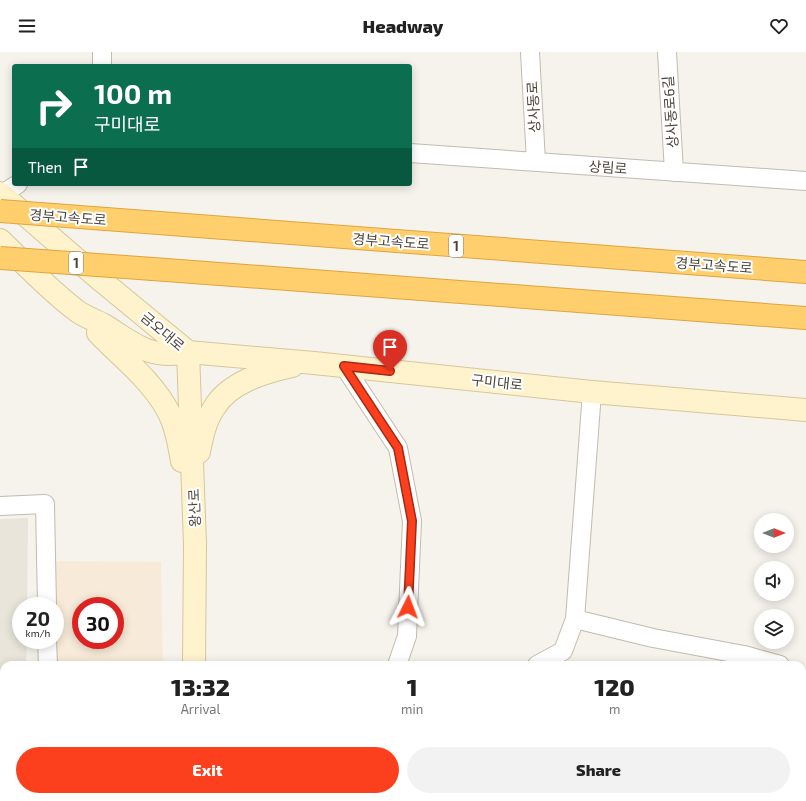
<!DOCTYPE html>
<meta charset="utf-8">
<style>
:root{--surface:#fff;--page:#f2f2f2;--text:#222;--muted:#767676;--accent:#fc3f1d}
body{margin:0;font-family:"Exo 2","Noto Sans KR",sans-serif;background:var(--page);color:var(--text);height:100vh;display:flex;flex-direction:column;font-size:15px;white-space:nowrap}
*{box-sizing:border-box;margin:0}
p{font-size:13px;color:var(--muted)}
.icon{flex:none;width:22px;height:22px;fill:none;stroke:currentColor;stroke-width:2;stroke-linecap:round;stroke-linejoin:round}
.map{position:relative;flex:1;overflow:hidden}
.panel{position:absolute;left:0px;top:609px;width:806px;height:140px;display:flex;flex-direction:column;background:var(--surface);border-radius:12px 12px 0 0;box-shadow:0 2px 10px #0003}
.panel>*{flex:none}
.top-card{position:absolute;left:12px;top:12px;width:400px;height:122px;border-radius:4px;box-shadow:0 2px 10px #0003;background:#0b6e4f;color:#fff;overflow:hidden}
.needle{width:26px;rotate:90deg}
.controls{position:absolute;left:754px;top:461px;display:grid;gap:8px}
.controls a{display:grid;place-items:center;width:40px;height:40px;border-radius:50%;background:var(--surface);box-shadow:0 2px 10px #0003;font-size:20px}
.speed{position:absolute;left:12px;top:545px;display:flex;gap:8px;font-size:20px;font-weight:700;text-align:center}
.speed>*{display:grid;place-content:center;width:52px;height:52px;border-radius:50%;background:var(--surface);box-shadow:0 2px 10px #0003;line-height:1}
.speed small{font-size:10px;font-weight:400}
.speed .limit{border:6px solid #d22;background:#fff;color:#111}
.pin{position:absolute;display:grid;place-items:center;width:34px;height:34px;color:#fff;margin:-41px -17px;border-radius:50% 50% 50% 0;rotate:-45deg;box-shadow:0 0 4px #0007}
.pin .icon{rotate:45deg}
.me{position:absolute;width:44px;margin:-22px;rotate:3deg;stroke-linejoin:round;filter:drop-shadow(0 0 3px #0008)}
.turn{display:flex;align-items:center;gap:14px;height:84px;padding:0 16px;font-size:18px}
.turn .icon{width:52px;height:52px;stroke-width:2.5}
.turn b{display:block;font-size:28px;line-height:34px}
.then{display:flex;align-items:center;height:38px;padding:0 16px;background:#0003;gap:8px;font-size:15px}
.eta{display:flex;justify-content:space-evenly;align-items:center;height:68px;text-align:center}
.eta b{font-size:24px;font-weight:800;line-height:28px}
.button{display:flex;gap:8px;margin-top:auto;padding:8px 16px}
.button a{flex:1;height:46px;border-radius:24px;background:var(--accent);color:#fff;font-size:16px;font-weight:800;line-height:46px;text-align:center}
.button a+a{background:var(--page);color:var(--text)}
header{display:flex;justify-content:space-between;align-items:center;height:52px;padding:0 16px;background:var(--surface);font-size:18px;font-weight:800}
.map>svg:first-child{display:block}
.residential{fill:#eae5da}
.commercial{fill:#f7ead8;fill-rule:evenodd}
.lines{fill:none;stroke-linecap:round;stroke-linejoin:round}
.street-casing{stroke:#c2bbae;stroke-width:20}
.secondary-casing{stroke:#d6c79b;stroke-width:24}
.highway-casing{stroke:#e0a43c;stroke-width:24}
.street{stroke:#fff;stroke-width:18}
.secondary{stroke:#fff3cd;stroke-width:22}
.highway{stroke:#ffcf6e;stroke-width:22}
.highway-bridge-casing{stroke:#e0a43c;stroke-width:24;stroke-linecap:butt}
.highway-bridge{stroke:#ffcf6e;stroke-width:22}
.route-casing{stroke:#a42913;stroke-width:10}
.route{stroke:#fc3f1d;stroke-width:7}
.labels{text-anchor:middle;dominant-baseline:central;stroke-width:4;stroke-linejoin:round;paint-order:stroke}
.shield{fill:#fff;stroke:#817c74;stroke-width:1}
.shield-label{font-size:13px;font-weight:bold;fill:#4b4439}
.street-label{font-size:14px;fill:#4b4439;stroke:#fff}
</style>
<header><svg class="icon" aria-label="menu" viewBox="0 0 24 24"><path d="M4 6h16M4 12h16M4 18h16"/></svg>Headway<svg class="icon" aria-label="heart" viewBox="0 0 24 24"><path d="M12 20l-8-8c-3-5 5-10 8-4 3-6 11-1 8 4z"/></svg></header>
<div class="map">
<svg width="806" height="749" viewBox="0 0 806 749">
<rect width="100%" height="100%" fill="#f6f3ec"/>
<path class="residential" d="M28 466 27 554H21V588H27L26 613H4V745H25V749H0V467Z"/>
<path class="commercial" d="M39 509 161 510 163 613H38V588H55V554ZM81 554H115V588H81Z"/>
<g class="lines">
<g class="street-casing">
<path id="street" d="M102 0V14
M530 0 536 110
M667 0 674 120
M410 101 806 129
M2 142 18 132
M344 314 398 396 412 469 407 584 397 613
M0 454 45 452 47 554
M575 567 653 586 744 603 780 613
M47 588 48 613
M537 613 563 599 575 567 592 340
M802 633 806 645V665
M49 745 50 749
M262 749 268 745
M370 749 371 745
M583 749V745"/>
</g>
<g class="secondary-casing">
<path id="secondary" d="M0 141 97 225 188 300
M0 188C25 212 49 238 77 259 85 265 95 268 104 273 134 292 150 308 188 300L314 311 592 340 806 358
M98 281C122 306 153 329 169 361 177 376 179 393 182 409
M188 300 195 492 194 613
M199 400C202 385 205 369 214 356 229 330 265 320 292 314
M192 749V745"/>
</g>
<g class="highway-casing">
<path id="highway" d="M106 167 806 220
M153 217 806 266"/>
</g>
<use href="#street" class="street"/>
<use href="#secondary" class="secondary"/>
<use href="#highway" class="highway"/>
<g class="highway-bridge-casing">
<path id="highway-bridge" d="M0 159 106 167
M0 206 153 217"/>
</g>
<use href="#highway-bridge" class="highway-bridge"/>
</g>
<g class="lines">
<g class="route-casing">
<path id="route" d="M390 319 344 314 398 396 412 469 408 555"/>
</g>
<use href="#route" class="route"/>
</g>
<g class="labels">
<g class="shield">
<rect x="449" y="183" width="14" height="22" rx="3"/>
<rect x="69" y="200" width="14" height="22" rx="3"/>
</g>
<g class="shield-label">
<text x="456" y="194">1</text>
<text x="76" y="211">1</text>
</g>
<g class="street-label">
<text transform="translate(533 55) rotate(-93)">상사동로</text>
<text transform="translate(670 60) rotate(-94)">상사동로6길</text>
<text transform="translate(608 115) rotate(4)">상림로</text>
<text transform="translate(68 165) rotate(4)">경부고속도로</text>
<text transform="translate(391 189) rotate(4)">경부고속도로</text>
<text transform="translate(714 213) rotate(4)">경부고속도로</text>
<text transform="translate(163 279) rotate(40)">금오대로</text>
<text transform="translate(497 330) rotate(6)">구미대로</text>
<text transform="translate(194 456) rotate(-92)">왕산로</text>
</g>
</g>
</svg>
<div class="controls">
<a><svg class="needle" viewBox="-14 -14 28 28"><path d="M0-13l5 13h-10z" fill="#e53935"/><path d="M0 13l5-13h-10z" fill="#767676"/></svg></a>
<a><svg class="icon" aria-label="sound" viewBox="0 0 24 24"><path d="M4 9h4l5-4v14l-5-4H4zM17 9q2 3 0 6"/></svg></a>
<a><svg class="icon" aria-label="layers" viewBox="0 0 24 24"><path d="M12 4l9 5-9 5-9-5zM3 14l9 5 9-5"/></svg></a>
</div>
<div class="speed"><div>20<small>km/h</small></div><div class="limit">30</div></div>
<div class="pin" style="left:390px;top:319px;background:#d93025"><svg class="icon" aria-label="arrive" viewBox="0 0 24 24"><path d="M6 21V4h12l-3 4 3 4H6"/></svg></div>
<svg class="me" style="left:408px;top:555px" viewBox="-20 -20 40 40"><path d="M0-17L14 15 0 8-14 15z" fill="#fc3f1d" stroke="#fff" stroke-width="4"/></svg>
<div class="top-card">
<div class="turn"><svg class="icon" aria-label="right" viewBox="0 0 24 24"><path d="M7 20v-9h11M14 6l5 5-5 5"/></svg><div><b>100 m</b>구미대로</div></div>
<div class="then">Then<svg class="icon" aria-label="arrive" viewBox="0 0 24 24"><path d="M6 21V4h12l-3 4 3 4H6"/></svg></div>
</div>
<section class="panel">
<div class="eta">
<div><b>13:32</b><p>Arrival</p></div>
<div><b>1</b><p>min</p></div>
<div><b>120</b><p>m</p></div>
</div>
<div class="button"><a>Exit</a><a>Share</a></div>
</section>
</div>
